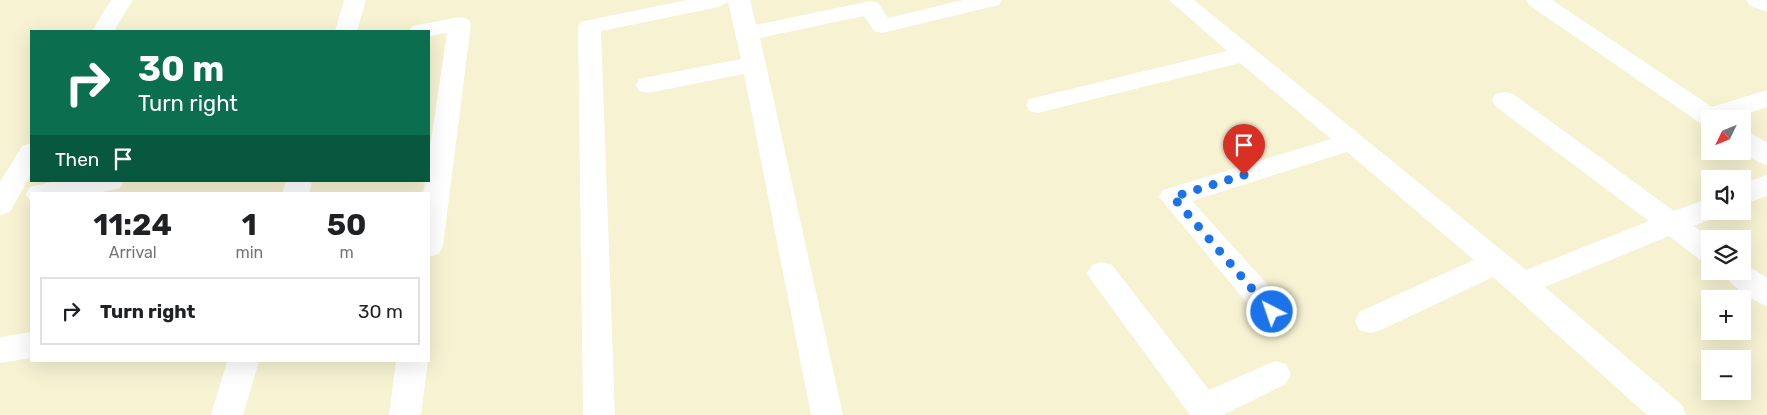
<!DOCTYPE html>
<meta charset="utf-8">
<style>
:root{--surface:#fff;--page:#f6f6f6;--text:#202124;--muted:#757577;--line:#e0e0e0}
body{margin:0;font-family:Rubik,sans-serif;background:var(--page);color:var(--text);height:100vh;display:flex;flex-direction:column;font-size:19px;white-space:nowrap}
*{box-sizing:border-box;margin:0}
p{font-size:16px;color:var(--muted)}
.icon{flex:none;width:28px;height:28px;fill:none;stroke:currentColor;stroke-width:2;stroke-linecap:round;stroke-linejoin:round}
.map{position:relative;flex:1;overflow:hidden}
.sheet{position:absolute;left:30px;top:192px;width:400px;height:170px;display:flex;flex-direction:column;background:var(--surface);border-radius:0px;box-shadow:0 5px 20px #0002}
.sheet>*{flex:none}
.hud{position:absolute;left:30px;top:30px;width:400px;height:152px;border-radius:0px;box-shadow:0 5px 20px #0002;background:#0b6e4f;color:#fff;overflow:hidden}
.needle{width:32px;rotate:227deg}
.tools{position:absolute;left:1701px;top:110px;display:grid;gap:10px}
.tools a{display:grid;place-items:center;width:50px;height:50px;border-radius:0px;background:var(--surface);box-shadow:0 5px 20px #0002;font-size:25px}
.pin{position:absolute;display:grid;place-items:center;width:42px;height:42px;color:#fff;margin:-51px -21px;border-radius:50% 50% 50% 0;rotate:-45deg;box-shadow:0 0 5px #0007}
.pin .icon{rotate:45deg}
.me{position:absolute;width:55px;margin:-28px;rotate:319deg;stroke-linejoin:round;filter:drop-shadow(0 0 4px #0008)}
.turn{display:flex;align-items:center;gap:18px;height:105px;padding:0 25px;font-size:22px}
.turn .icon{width:65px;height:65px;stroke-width:2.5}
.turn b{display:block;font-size:35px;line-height:42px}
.then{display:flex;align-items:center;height:48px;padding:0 25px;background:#0003;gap:10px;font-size:19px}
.eta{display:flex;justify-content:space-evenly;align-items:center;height:85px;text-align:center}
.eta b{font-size:30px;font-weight:700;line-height:35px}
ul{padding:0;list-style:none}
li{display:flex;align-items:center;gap:15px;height:68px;margin:0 10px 8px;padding:0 15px;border:2px solid var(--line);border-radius:0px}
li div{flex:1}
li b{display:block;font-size:19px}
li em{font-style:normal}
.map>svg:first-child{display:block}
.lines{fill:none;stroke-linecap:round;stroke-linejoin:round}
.minor{fill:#fff;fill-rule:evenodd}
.route{stroke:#1a73e8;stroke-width:9;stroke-dasharray:0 16.2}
</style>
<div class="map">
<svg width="1767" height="415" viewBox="0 0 1767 415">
<rect width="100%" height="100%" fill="#f6f2d2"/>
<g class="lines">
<path class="minor" d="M111 0H133L114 31H92Z
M344 0H366L357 31H335Z
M687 0H750L756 25 870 1 878 3 888 18 963 0H1002L999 5 882 33 874 31 864 16 760 38 843 415H811L744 74 648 93 639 91 636 85 639 79 648 77 741 59 728 2 719 7 601 31 615 415H583L578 27 581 22 589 20Z
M1169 0H1194L1526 270 1649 221 1495 106 1492 100 1495 94 1504 92 1513 94 1674 211 1710 198V211H1722L1720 215 1694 226 1712 239H1710V263L1700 260 1669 236 1545 287 1682 405 1686 415H1647L1493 277 1381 330 1370 333 1359 330 1355 321 1359 312 1474 260 1347 152 1192 201 1284 303 1288 312 1284 321 1273 324 1262 321 1159 197 1163 190 1331 139 1240 63 1038 113 1029 111 1026 105 1029 99 1038 97 1227 51Z
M1526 0H1552L1712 107 1767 90V107L1731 119H1710V127L1703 125 1529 5Z
M1746 0H1767V12L1749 5Z
M460 17 468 19 471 24 443 246 439 254 429 257V194H423L425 181H429V154L447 33 429 36V31H409L412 26Z
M1742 130 1751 133 1767 143V165L1758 162 1742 151Z
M31 143V174L10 212 0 215V182L22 146Z
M1767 175V196L1742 205V184Z
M56 181H124L120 188 94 194H31L30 201 26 194 30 187Z
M286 181H312L309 194H282Z
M1102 262 1112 265 1209 390 1275 361 1286 364 1291 374 1286 384 1225 414V415H1190L1092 281 1087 273 1092 265Z
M1742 262 1767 278V306C1751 300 1730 286 1722 271H1742Z
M31 332V358L0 363V337Z
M227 361H259L243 415H211Z
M396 361H428L421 415H389Z"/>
</g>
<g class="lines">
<path class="route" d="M1244 175 1173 197 1272 312"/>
</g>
</svg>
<div class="tools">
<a><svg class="needle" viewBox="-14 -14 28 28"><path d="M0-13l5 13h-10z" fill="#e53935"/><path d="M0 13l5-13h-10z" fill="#757577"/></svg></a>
<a><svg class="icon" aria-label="sound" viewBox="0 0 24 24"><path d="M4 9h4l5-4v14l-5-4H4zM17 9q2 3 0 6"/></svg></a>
<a><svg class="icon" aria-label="layers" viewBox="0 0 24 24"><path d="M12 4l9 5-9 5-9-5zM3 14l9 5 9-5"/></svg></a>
<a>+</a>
<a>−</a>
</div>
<div class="pin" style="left:1244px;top:175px;background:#d93025"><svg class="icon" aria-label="arrive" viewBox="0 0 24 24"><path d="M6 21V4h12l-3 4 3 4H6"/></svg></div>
<svg class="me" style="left:1272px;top:312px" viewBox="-20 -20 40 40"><circle r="17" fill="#1a73e8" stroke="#fff" stroke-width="3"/><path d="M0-11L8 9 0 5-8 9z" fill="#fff"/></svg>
<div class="hud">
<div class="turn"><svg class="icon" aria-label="right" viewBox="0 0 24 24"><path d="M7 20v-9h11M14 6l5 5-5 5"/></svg><div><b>30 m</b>Turn right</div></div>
<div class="then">Then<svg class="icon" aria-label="arrive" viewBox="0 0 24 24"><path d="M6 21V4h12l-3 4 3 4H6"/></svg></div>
</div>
<section class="sheet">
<div class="eta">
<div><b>11:24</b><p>Arrival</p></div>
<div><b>1</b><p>min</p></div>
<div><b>50</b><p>m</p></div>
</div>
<ul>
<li><svg class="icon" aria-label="right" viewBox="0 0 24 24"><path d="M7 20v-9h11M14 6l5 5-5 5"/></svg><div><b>Turn right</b></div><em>30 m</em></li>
</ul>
</section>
</div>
